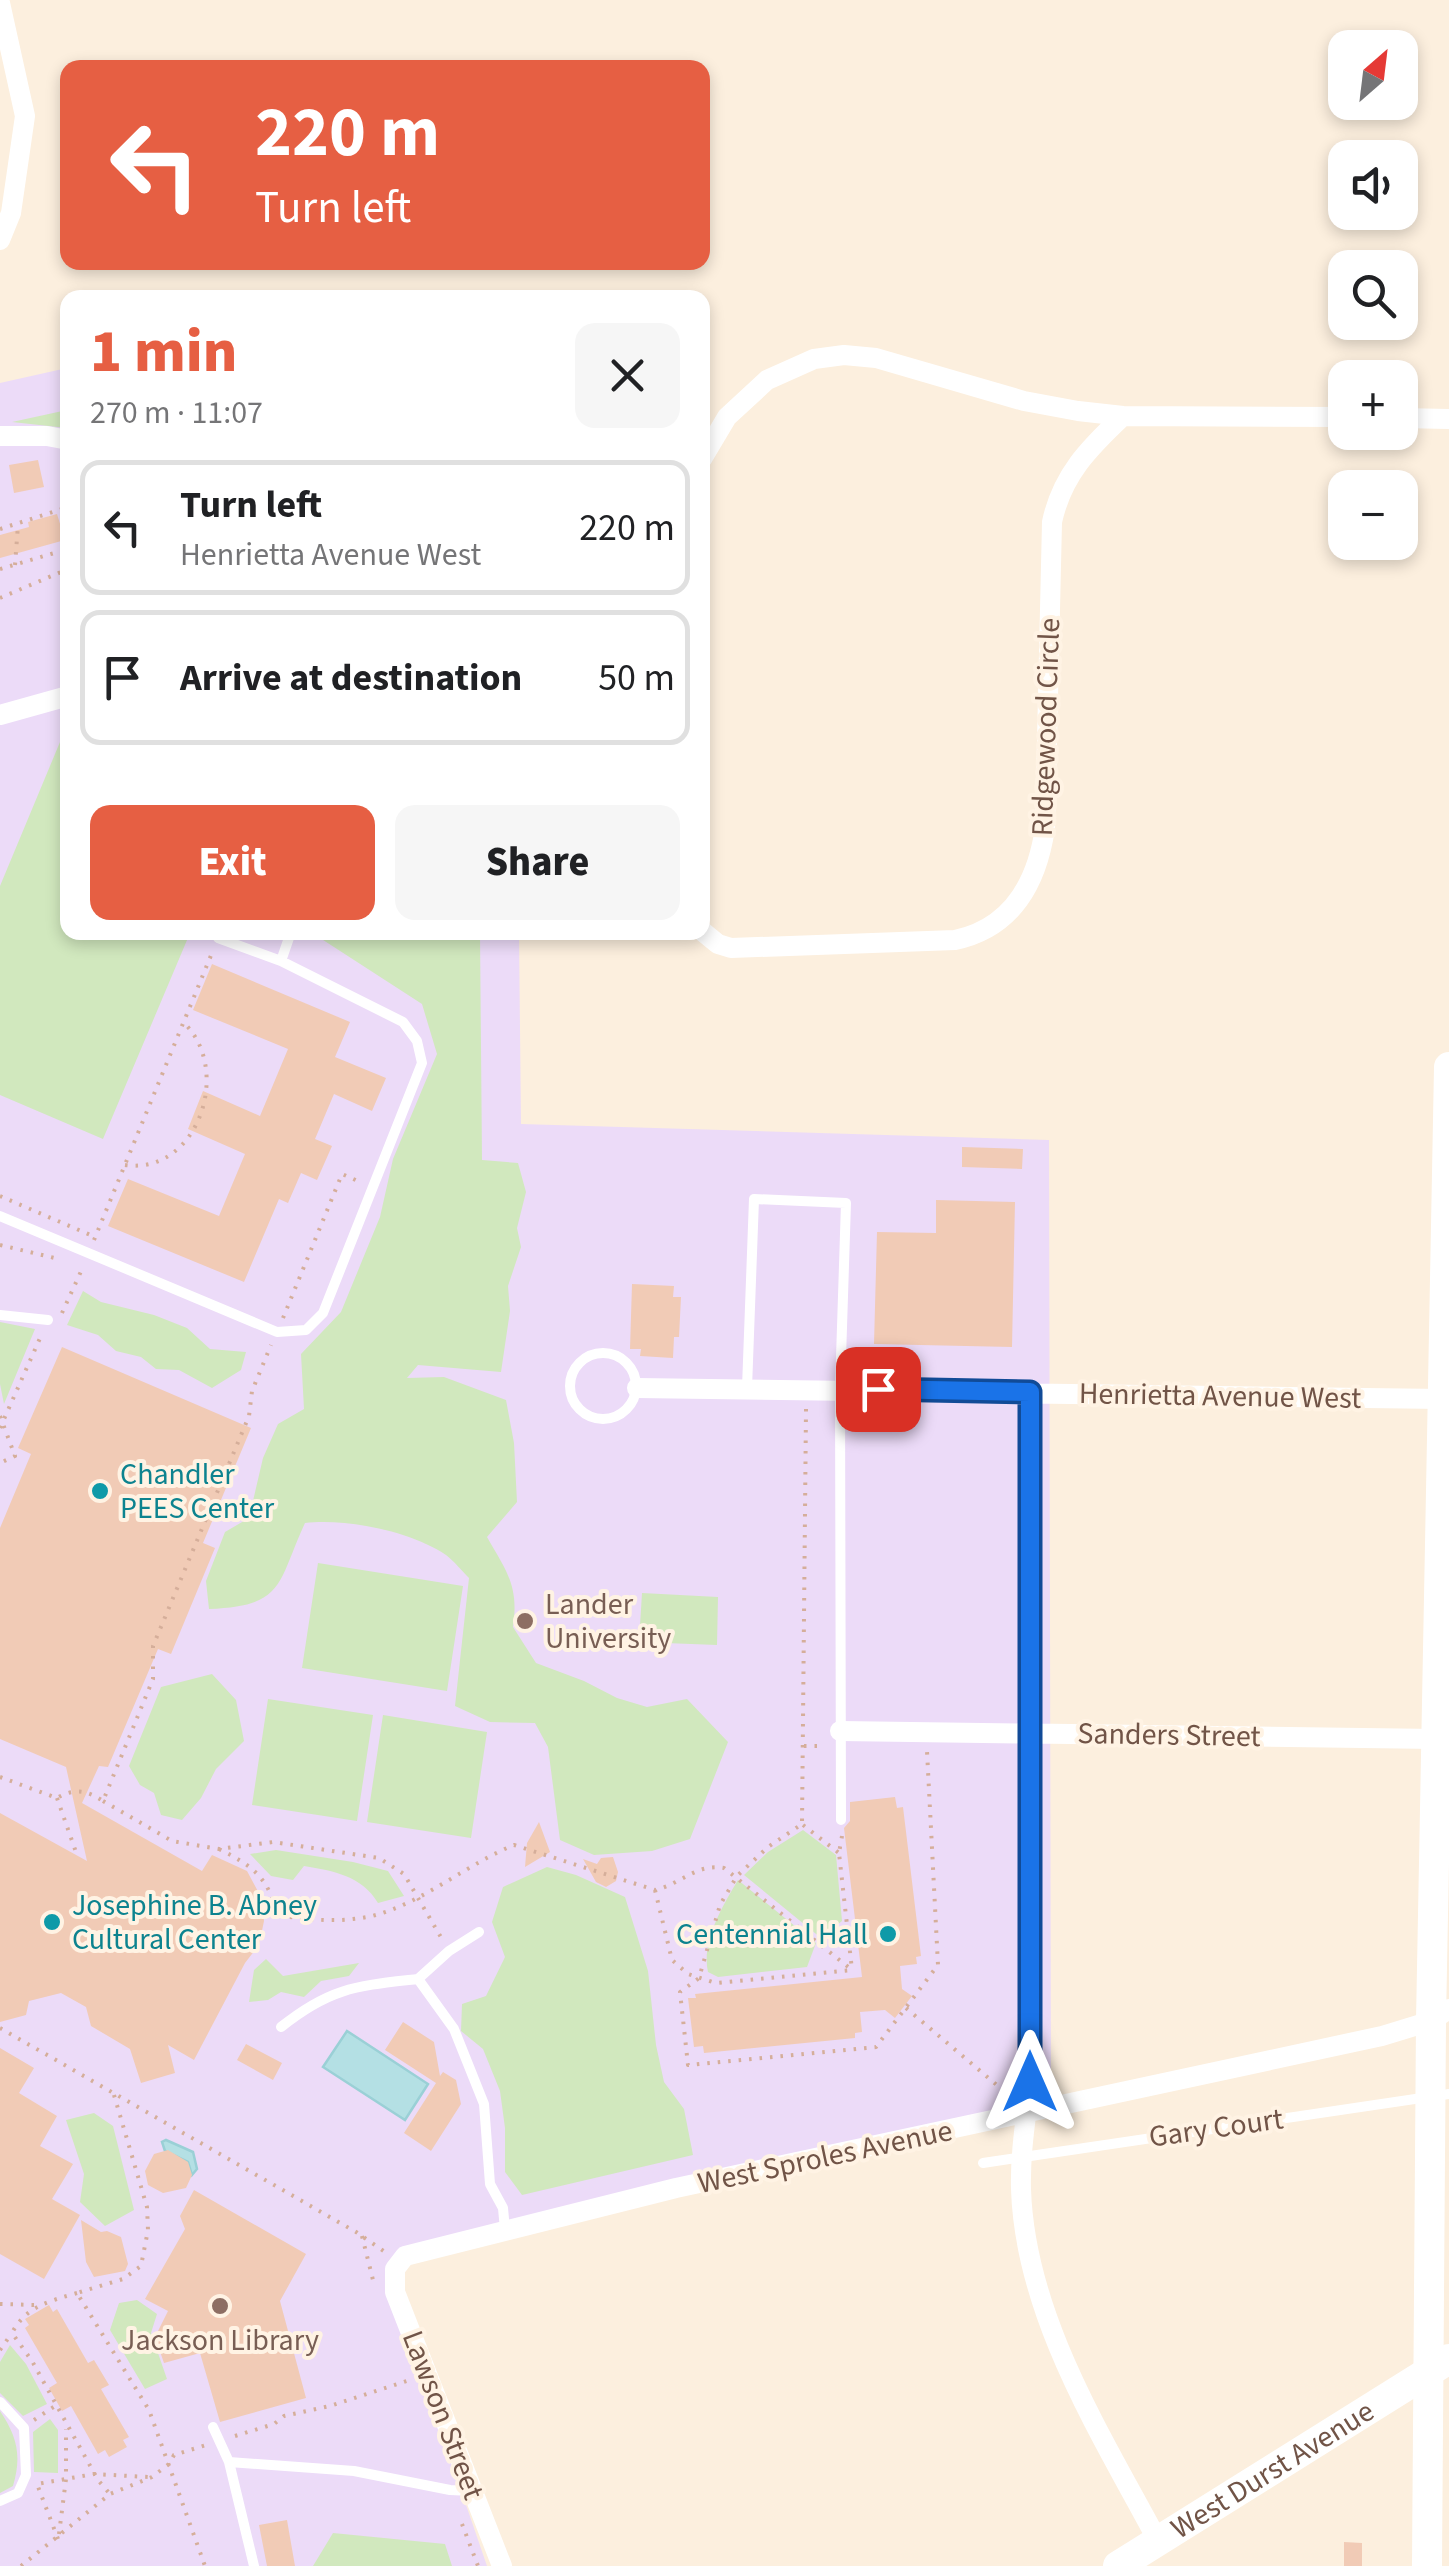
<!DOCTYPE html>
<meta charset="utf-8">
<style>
:root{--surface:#fff;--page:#f6f6f6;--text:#202124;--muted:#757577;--line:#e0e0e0;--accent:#e65f43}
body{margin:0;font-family:"Source Sans 3",sans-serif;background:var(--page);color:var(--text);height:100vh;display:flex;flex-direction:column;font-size:38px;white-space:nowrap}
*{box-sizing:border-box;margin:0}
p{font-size:32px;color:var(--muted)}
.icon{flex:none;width:55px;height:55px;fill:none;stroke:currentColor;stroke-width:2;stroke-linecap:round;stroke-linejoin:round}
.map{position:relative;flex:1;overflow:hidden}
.drawer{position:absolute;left:60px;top:290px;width:650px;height:650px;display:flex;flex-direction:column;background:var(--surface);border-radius:20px;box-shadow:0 5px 15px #0003}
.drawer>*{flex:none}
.top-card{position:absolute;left:60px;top:60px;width:650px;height:210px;border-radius:20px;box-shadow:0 5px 15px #0003;background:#e65f43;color:#fff;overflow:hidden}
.needle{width:65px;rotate:28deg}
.controls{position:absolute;left:1328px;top:30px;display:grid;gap:20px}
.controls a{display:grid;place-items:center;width:90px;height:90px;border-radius:20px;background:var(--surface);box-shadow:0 5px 15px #0003;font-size:50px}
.pin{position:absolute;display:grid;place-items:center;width:85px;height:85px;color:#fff;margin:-42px;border-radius:20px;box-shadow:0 5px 15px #0006}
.me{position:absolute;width:110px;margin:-55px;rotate:0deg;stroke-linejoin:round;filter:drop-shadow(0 0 8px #0008)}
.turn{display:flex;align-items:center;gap:35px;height:210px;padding:0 30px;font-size:45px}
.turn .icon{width:130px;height:130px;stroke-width:2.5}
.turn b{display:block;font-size:70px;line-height:85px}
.round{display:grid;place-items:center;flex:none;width:105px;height:105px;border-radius:20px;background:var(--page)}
.head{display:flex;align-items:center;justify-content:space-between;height:170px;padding:0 30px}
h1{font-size:60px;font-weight:800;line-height:75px;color:var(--accent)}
.action{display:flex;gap:20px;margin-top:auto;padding:20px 30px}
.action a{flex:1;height:115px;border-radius:20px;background:var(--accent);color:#fff;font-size:40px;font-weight:800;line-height:115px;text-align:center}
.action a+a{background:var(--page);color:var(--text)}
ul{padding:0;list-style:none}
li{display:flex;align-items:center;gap:30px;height:135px;margin:0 20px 15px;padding:0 10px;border:5px solid var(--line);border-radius:20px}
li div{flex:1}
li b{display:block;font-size:38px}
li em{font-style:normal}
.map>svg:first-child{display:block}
.education{fill:#ecdbf8}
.green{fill:#d1e8be}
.water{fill:#b4e0e4;stroke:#9ad0d6;stroke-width:2.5}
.building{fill:#f1cbb6}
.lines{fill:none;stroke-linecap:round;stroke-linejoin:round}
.path{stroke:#d5ae9a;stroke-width:4;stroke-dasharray:2.5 8;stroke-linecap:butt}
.lane{stroke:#fff;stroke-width:10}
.street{stroke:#fff;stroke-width:20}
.secondary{stroke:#fff;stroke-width:30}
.route-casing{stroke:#114b97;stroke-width:25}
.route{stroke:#1a73e8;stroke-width:18}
.culture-dot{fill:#0f9aa8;stroke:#fff3e4;stroke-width:4}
.education-dot{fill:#8d6e63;stroke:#fff3e4;stroke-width:4}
.labels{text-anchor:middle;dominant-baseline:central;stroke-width:8;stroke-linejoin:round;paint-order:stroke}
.street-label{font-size:30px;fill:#715447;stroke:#fff3e4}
.culture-label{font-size:30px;fill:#0d838f;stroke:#fff3e4;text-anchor:start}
.education-label{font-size:30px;fill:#785e54;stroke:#fff3e4;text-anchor:start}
</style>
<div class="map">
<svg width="1449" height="2566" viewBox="0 0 1449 2566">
<rect width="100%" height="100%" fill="#fcefde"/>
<path class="education" d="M67 368 68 932 519 933 521 1124 1049 1140 1051 2103 410 2247 390 2283 487 2566H0V383Z"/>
<path class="green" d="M67 410V428L12 422Z
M60 742 68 745V932L190 933 103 1139 0 1095V886Z
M317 933H480L482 1160 518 1163 526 1192 517 1228 521 1247 508 1286 510 1311 501 1372 418 1365 407 1378 444 1377 506 1400 514 1443 517 1502 487 1537C507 1572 519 1586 513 1627L536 1663 584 1681 617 1698 647 1707 687 1699 728 1742 690 1839 652 1851 594 1855 560 1840 548 1747 535 1723 490 1722 455 1706 469 1578C462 1571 454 1561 446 1555 411 1531 345 1518 305 1523 277 1583 286 1606 209 1609L206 1581 225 1532 249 1518 263 1458 278 1424 304 1409 301 1354 341 1312 380 1217 393 1159 437 1054 422 1004 320 938Z
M83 1291 101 1302 154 1315 187 1328 210 1349 246 1352 241 1370 212 1388 179 1370 156 1369 141 1357 116 1351 98 1335 67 1325Z
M0 1322 35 1329 4 1404 0 1384Z
M318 1563 463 1586 447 1691 302 1668Z
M642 1593 718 1597 717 1645 639 1642Z
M212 1674 236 1700 244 1741 216 1769 201 1798 182 1820 161 1815 154 1793 140 1785 129 1766 161 1687Z
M268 1699 373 1715 357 1821 252 1805Z
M383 1715 487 1732 471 1838 367 1822Z
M803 1830 836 1855 842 1921 821 1938 744 1875 768 1852Z
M276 1850 353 1862 388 1871 404 1896 378 1903C362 1876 334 1871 304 1866L293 1880 271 1876 250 1854Z
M547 1867 576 1875 625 1897 648 1971 656 2045 664 2082 684 2109 693 2155 522 2195 505 2172V2128L500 2091 483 2049 461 2031 462 2004 486 1996 505 1957 492 1922 503 1887Z
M738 1880 816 1943 807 1967 718 1977 708 1972C701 1942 723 1905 738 1880Z
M266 1959 283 1976 359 1963 349 1976 321 1981 304 1997 281 1992 268 2000 249 2002 254 1970Z
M94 2113 113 2126 134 2210 105 2226 80 2202 84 2174 66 2120Z
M137 2300 157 2314 151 2333 167 2379 145 2389 110 2330 119 2303Z
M10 2345 26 2364 47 2404 23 2416 0 2393V2362Z
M0 2411C17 2436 22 2456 13 2486L0 2493Z
M50 2419 58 2430V2473L34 2472 33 2432Z
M333 2533 445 2544 452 2566H313Z"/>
<path class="water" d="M347 2031 428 2084 405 2120 323 2067Z
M166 2140 193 2152 197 2169 192 2175 188 2162 165 2151 162 2142Z"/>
<path class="building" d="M38 460 44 487 14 493 9 465Z
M57 514 65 540 0 558V535L29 527 28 522Z
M212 964 350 1022 335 1057 386 1078 372 1111 334 1094 315 1139 332 1146 317 1180 301 1173 288 1203 279 1199 244 1282 108 1226 128 1179 219 1216 245 1154 188 1129 203 1091 260 1116 288 1049 193 1010Z
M962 1147 1023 1149 1022 1169 962 1167Z
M936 1200 1015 1202 1012 1347 874 1344 877 1232 936 1233Z
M632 1284 674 1286 673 1297H681L679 1337H674L673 1358 640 1356 641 1349H630Z
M62 1347 251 1428 203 1543 215 1548 171 1654 158 1649 108 1767 99 1766 82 1803 202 1871 212 1855 247 1871 262 1899 264 1921 259 1945 245 1963 194 2060 168 2045 175 2073 141 2083 130 2049 91 2026 86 2007 61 1993 29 2001 26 2015 0 2022V1813L87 1861 66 1767 0 1739V1528L31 1454 18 1448Z
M895 1797 897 1808 903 1807 921 1956 916 1957 917 1964 900 1966 902 1989 912 1996 895 2018 885 2010 860 2012 862 2032 855 2033V2038L704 2053 703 2046 694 2047 688 1998H696L695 1994 862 1977 844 1828 850 1821V1802Z
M539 1822 550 1852 525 1867 527 1843Z
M613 1857 618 1872 616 1881 606 1887 596 1882 583 1859 597 1864 601 1858Z
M403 2022 434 2042 440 2076 443 2072 456 2080 461 2104 431 2151 404 2133 436 2083 385 2050Z
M246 2044 282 2063 273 2080 237 2060Z
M0 2048 34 2068 19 2093 57 2116 40 2146 73 2164 52 2199 80 2215 44 2279 0 2254Z
M168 2150 188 2162 192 2175 186 2188 163 2193 148 2185 145 2171 154 2154Z
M194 2190 306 2254 280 2301 306 2398 220 2422 200 2353 164 2363 155 2337 168 2311 145 2299 185 2229 180 2216Z
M81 2220 101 2232 107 2231 121 2237 128 2264 125 2271 94 2277 86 2262Z
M49 2305 53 2312 57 2309 88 2363 94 2360 109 2385 101 2389 129 2437 123 2440 127 2447 109 2457 105 2450 98 2454 71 2406 62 2411 49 2388 57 2383 25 2328 29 2325 25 2319Z
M287 2520 295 2566H267L259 2525Z
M1344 2542 1362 2543V2566H1344Z"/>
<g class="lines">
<path class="path" d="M0 529 68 507
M15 565 18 525
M0 569 68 549
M0 598 68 569
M125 1165C199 1175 233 1068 183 1022
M0 1196 95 1237
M94 1240 212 953
M0 1245 59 1259
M62 1313 83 1267
M283 1318 342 1174 360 1182
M806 1409 802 1824 768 1847 737 1876 720 1905 699 1978 680 1992 688 2065 876 2047 938 1965 927 1751
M0 1416 15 1456 0 1463
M0 1428 41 1336
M804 1746H824
M0 1777 57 1798C74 1788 87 1790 103 1801L153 1679V1646L249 1416 252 1391 271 1345
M57 1798 77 1855
M103 1801 172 1841 219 1849 273 1842 379 1858 404 1874 442 1939
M803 1825 839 1853
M842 1836 839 1853 852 1970
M219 1849C251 1865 269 1877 277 1915 309 1920 340 1923 372 1916 423 1903 465 1865 514 1845L655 1890C681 1884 697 1863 724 1868L852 1970
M655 1890 672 1960 688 1974 716 1983 852 1970
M906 2008 1005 2092
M0 2028 356 2232 385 2252
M114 2095 147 2207 148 2230 141 2266 123 2279 77 2293 149 2410 205 2566
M362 2236 373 2280
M77 2293C50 2301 26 2306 12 2333L32 2361 98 2480 110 2494
M0 2304 35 2305
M0 2350 12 2333
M34 2420 55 2406
M235 2436 274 2424 284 2416 330 2406 410 2380
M462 2524 478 2566
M59 2534 66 2479V2429
M58 2539 37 2484 94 2474 148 2477
M21 2566 110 2494 152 2477 169 2464 174 2455 206 2445"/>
<path class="lane" d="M218 938 281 961
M0 1216 277 1332 306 1330 323 1313 422 1063 417 1041 403 1022 281 961 291 932
M0 1315 48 1320
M570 1386a33 33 0 1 1 66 0a33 33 0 1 1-66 0Z
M747 1388 754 1199 846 1203 840 1389 841 1820
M418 1979 449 1951 479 1932
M281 2027C331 1987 357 1986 418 1979L454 2029 484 2104 490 2184 503 2208 505 2230
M983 2163 1449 2094
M0 2402 24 2428 26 2475 18 2493 0 2501
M213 2427 229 2462
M254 2566 229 2462 354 2471 450 2490 472 2491"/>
<path class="street" d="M0 3 25 116 11 213 0 240
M1400 418 1449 419
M0 436H47L68 440
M702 459 727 417 767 380 814 359 844 355 876 358 1024 401 1078 411 1123 416 1345 417
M0 715 68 696
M702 931 718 944 731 948 955 940C1012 928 1037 883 1045 828L1052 522C1062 475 1089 448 1123 416
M637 1388 1443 1399
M1030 1392V2082C1026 2118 1020 2153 1021 2189 1025 2316 1101 2434 1159 2543
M840 1731 1437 1739
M502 2566 395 2292V2269L405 2256 676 2188 1382 2036 1431 2021 1449 2009"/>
<g class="secondary">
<path id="s1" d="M1118 2566 1449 2359"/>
<path d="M1427 2566 1431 2021 1449 1067"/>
</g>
</g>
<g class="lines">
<g class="route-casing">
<path id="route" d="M878 1389 1030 1392V2082"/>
</g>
<use href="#route" class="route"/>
</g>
<g class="culture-dot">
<circle cx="100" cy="1491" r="10"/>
<circle cx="52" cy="1922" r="10"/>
<circle cx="888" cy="1934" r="10"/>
</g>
<g class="education-dot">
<circle cx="525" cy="1621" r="10"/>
<circle cx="220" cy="2306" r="10"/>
</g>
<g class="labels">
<g class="street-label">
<text transform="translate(1046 727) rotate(-88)">Ridgewood Circle</text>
<text transform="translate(1220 1396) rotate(1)">Henrietta Avenue West</text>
<text transform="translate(1169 1735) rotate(1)">Sanders Street</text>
<text transform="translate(1216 2128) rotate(-8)">Gary Court</text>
<text transform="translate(825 2157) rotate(-12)">West Sproles Avenue</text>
<text transform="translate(443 2415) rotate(69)">Lawson Street</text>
<text stroke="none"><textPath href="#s1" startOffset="182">West Durst Avenue</textPath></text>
</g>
<g class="culture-label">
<text x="120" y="1474">Chandler<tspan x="120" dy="34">PEES Center</tspan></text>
<text x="72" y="1905">Josephine B. Abney<tspan x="72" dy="34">Cultural Center</tspan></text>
<text x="868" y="1934" text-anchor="end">Centennial Hall</text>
</g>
<g class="education-label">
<text x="545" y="1604">Lander<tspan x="545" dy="34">University</tspan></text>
<text x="220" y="2340" text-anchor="middle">Jackson Library</text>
</g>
</g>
</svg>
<div class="controls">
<a><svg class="needle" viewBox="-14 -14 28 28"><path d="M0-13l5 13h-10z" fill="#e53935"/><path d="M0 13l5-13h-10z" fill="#757577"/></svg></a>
<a><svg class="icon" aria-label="sound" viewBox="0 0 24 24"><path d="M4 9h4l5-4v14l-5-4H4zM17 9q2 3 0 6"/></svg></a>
<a><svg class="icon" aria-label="search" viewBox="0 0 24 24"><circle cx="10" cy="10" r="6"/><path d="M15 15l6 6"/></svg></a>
<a>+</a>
<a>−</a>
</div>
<div class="pin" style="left:878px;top:1389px;background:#d93025"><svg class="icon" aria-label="arrive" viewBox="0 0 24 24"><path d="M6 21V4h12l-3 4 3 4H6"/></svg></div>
<svg class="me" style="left:1030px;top:2082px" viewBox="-20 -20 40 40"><path d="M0-17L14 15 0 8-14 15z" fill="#1a73e8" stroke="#fff" stroke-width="4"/></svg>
<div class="top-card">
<div class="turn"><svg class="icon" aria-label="left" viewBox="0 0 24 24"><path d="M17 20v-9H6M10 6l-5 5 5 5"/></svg><div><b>220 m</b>Turn left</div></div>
</div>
<section class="drawer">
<div class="head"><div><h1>1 min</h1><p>270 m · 11:07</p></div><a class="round"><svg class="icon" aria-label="close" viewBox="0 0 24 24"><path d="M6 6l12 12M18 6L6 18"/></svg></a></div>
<ul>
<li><svg class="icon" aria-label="left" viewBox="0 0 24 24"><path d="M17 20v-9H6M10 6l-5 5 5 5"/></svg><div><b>Turn left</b><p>Henrietta Avenue West</p></div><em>220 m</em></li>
<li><svg class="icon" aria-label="arrive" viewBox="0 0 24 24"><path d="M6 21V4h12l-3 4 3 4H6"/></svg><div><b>Arrive at destination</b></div><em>50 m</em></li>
</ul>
<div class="action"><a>Exit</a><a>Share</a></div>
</section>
</div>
